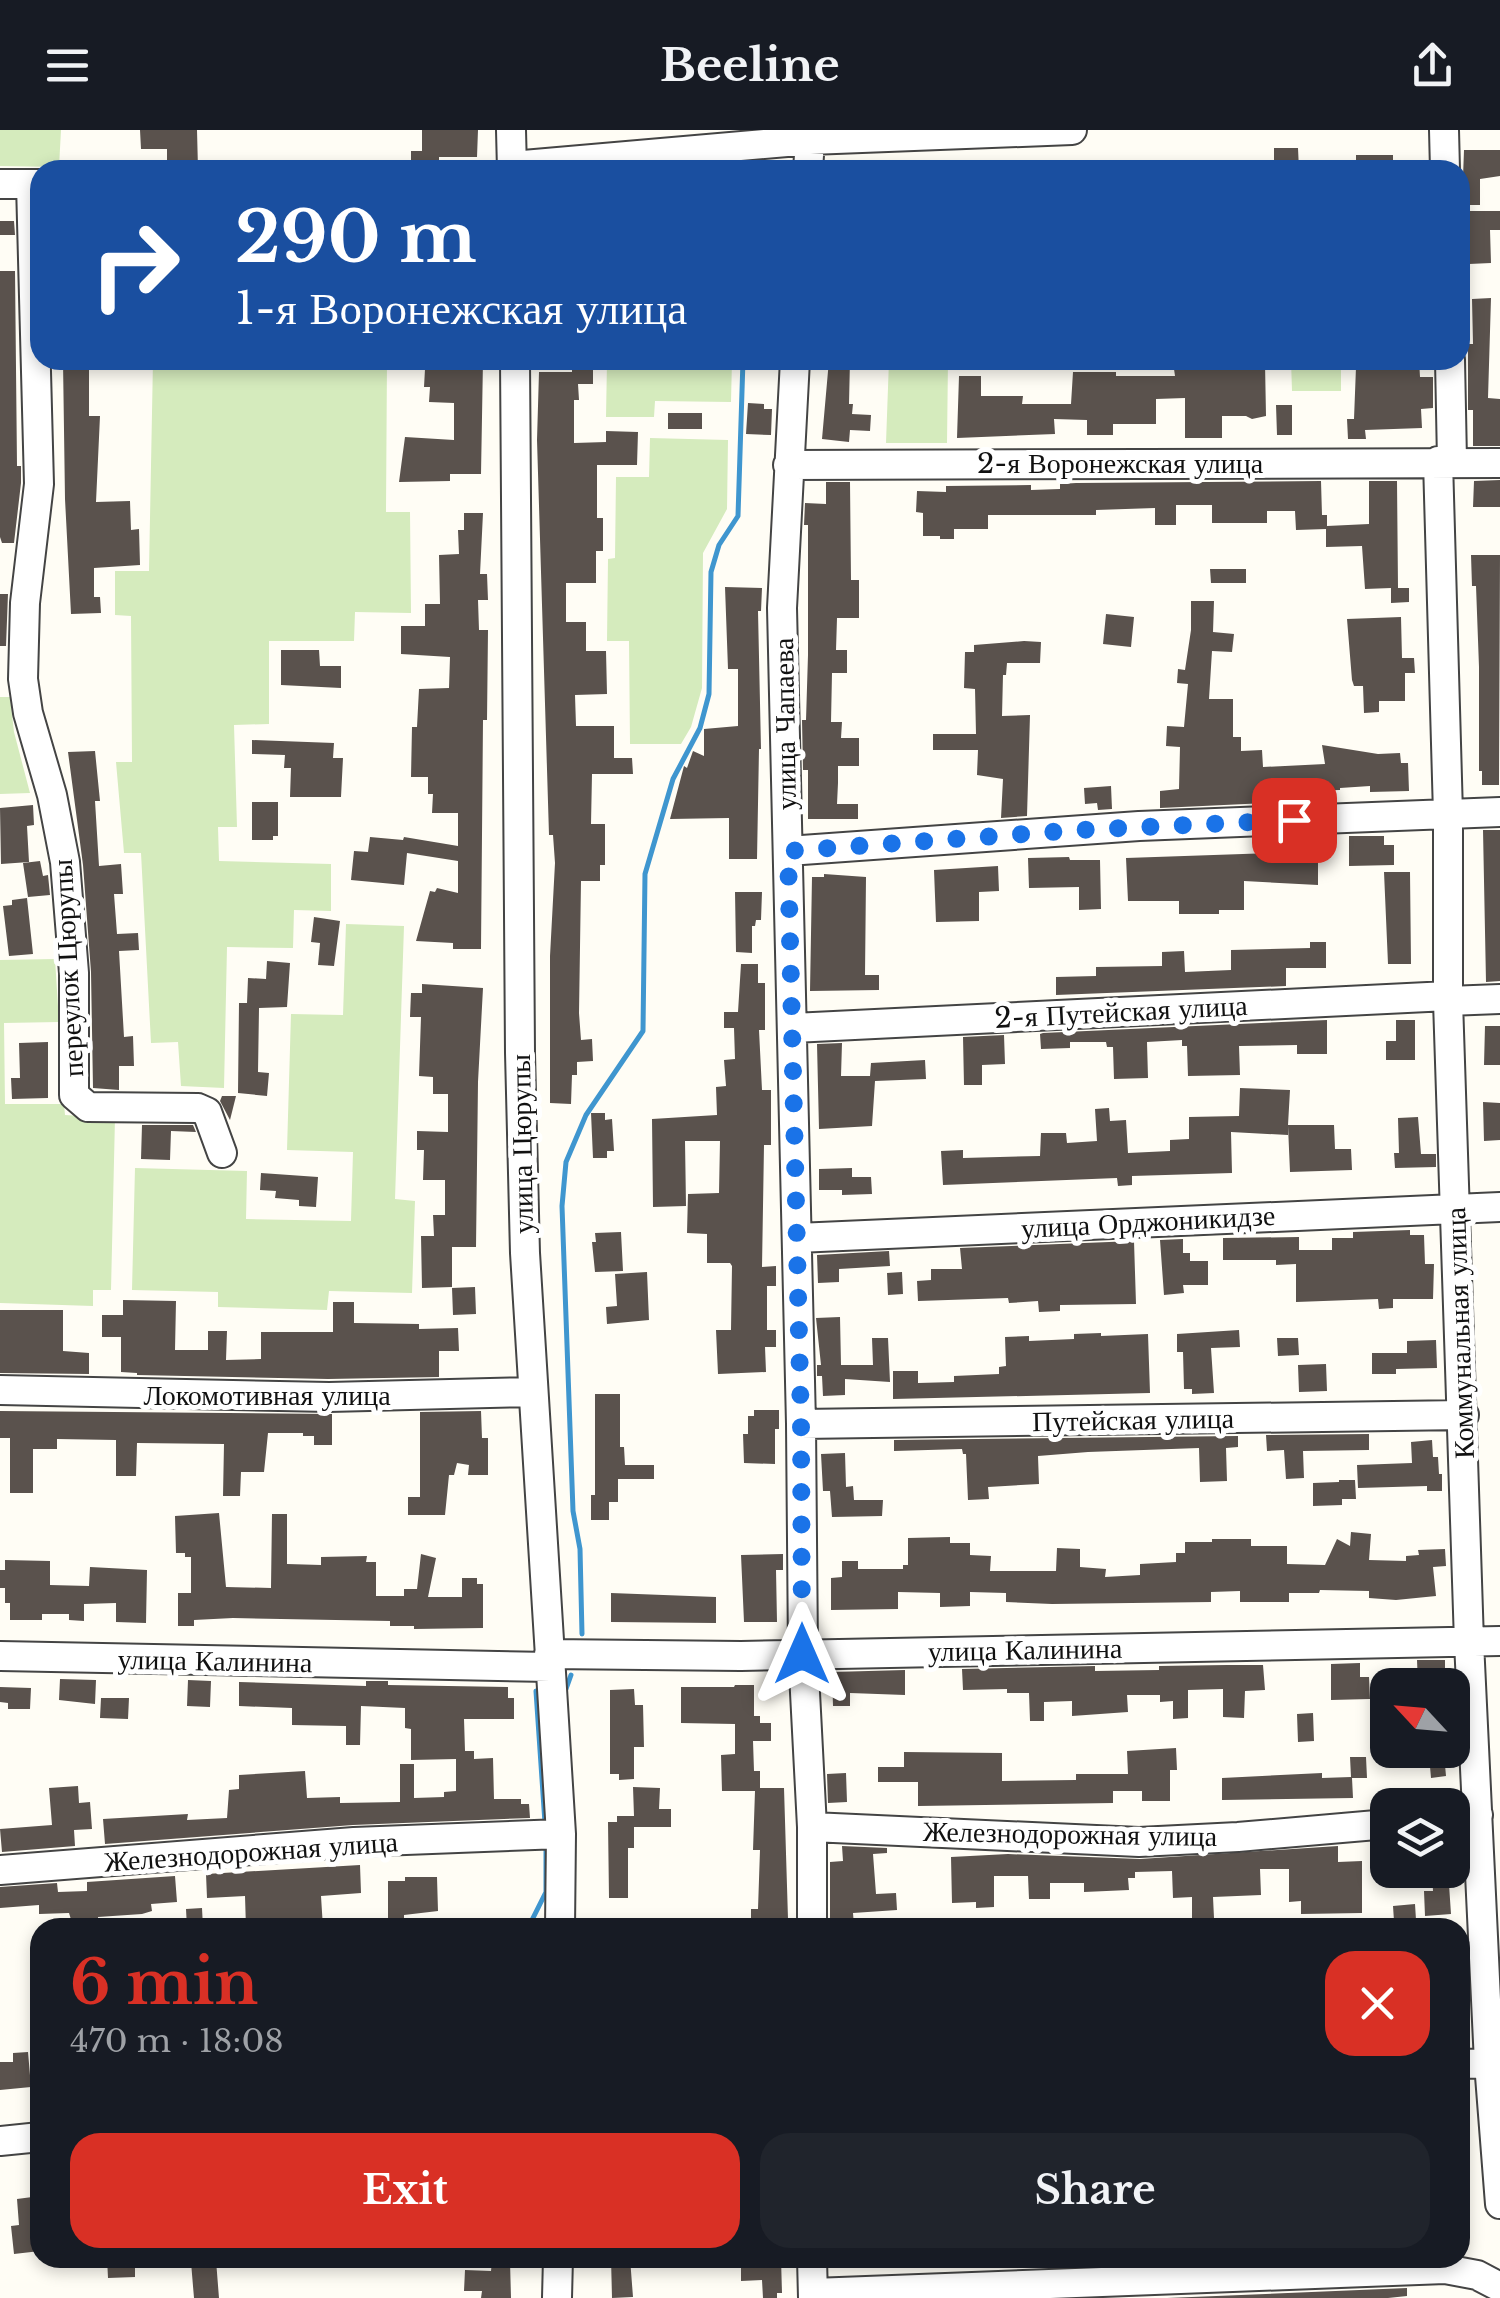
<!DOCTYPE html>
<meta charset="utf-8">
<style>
:root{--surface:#171b24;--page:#20242c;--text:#f1f3f6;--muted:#9ea1a6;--accent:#d93025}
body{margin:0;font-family:"Libre Baskerville",serif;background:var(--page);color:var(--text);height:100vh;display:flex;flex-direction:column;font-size:38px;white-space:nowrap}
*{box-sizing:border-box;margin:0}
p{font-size:32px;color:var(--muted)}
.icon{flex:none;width:55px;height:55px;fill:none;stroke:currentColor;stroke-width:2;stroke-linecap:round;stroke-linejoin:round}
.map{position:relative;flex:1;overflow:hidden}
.details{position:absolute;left:30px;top:1788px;width:1440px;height:350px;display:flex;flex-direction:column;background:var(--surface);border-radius:30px;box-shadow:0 5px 15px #0003}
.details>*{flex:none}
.top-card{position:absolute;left:30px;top:30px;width:1440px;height:210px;border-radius:30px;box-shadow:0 5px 15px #0003;background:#1a4fa0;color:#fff;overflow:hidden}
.needle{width:65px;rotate:296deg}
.buttons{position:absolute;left:1370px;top:1538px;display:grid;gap:20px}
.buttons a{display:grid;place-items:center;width:100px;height:100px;border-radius:20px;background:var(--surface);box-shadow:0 5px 15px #0003;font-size:50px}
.pin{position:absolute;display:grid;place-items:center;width:85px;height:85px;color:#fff;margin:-42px;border-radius:20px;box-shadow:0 5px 15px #0006}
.me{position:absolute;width:110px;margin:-55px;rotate:0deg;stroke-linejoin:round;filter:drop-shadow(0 0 8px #0008)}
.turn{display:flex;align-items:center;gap:35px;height:210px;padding:0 40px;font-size:45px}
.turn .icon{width:130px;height:130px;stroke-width:2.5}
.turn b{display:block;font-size:70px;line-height:85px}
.round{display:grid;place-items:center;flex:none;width:105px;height:105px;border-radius:30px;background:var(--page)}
.headline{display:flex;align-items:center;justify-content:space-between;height:170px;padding:0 40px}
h1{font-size:60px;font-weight:800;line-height:75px;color:var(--accent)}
.action{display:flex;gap:20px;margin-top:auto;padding:20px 40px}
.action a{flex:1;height:115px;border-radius:30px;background:var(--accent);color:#fff;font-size:40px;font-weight:800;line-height:115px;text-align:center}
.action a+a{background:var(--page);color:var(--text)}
header{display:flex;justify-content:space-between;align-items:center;height:130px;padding:0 40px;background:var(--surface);font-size:45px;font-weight:800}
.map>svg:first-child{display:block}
.green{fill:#d5ebbd}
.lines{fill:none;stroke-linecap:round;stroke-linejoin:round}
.stream{stroke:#3f96cf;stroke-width:5}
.building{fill:#5a524d}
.minor-casing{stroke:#444;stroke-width:32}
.minor{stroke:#fff;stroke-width:28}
.route{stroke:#1a73e8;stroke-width:18;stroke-dasharray:0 32.4}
.labels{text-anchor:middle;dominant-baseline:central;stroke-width:10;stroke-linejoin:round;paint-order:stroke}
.street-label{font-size:28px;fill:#111;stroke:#fff}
</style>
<header><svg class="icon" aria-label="menu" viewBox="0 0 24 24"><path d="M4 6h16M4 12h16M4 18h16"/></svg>Beeline<svg class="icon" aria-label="share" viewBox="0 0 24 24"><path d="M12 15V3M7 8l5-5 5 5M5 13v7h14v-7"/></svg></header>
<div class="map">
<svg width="1500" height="2168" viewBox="0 0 1500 2168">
<rect width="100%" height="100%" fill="#fffdf5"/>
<path class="green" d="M0 0H61L59 37 0 36Z
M153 230H387L386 382H410L411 483 355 482 354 511H269V594L234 595 237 697H218L219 731 331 734V781L294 780 293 818 227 817 224 958 181 956 178 912 151 913 141 723H124L116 632H132L131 486 115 485V441H149Z
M617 230H732L731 272 655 271 654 287H606L607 232Z
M889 230H948L947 313H886Z
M1291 230H1341V261H1292Z
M650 308 728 310 727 379 703 423 702 558 691 597 681 614H630L629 511H607L608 429 615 428 616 347H649Z
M0 567H10L14 602 30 663 0 664Z
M346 794 404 796 395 1069 415 1071 412 1163 329 1161 327 1180 218 1177V1162L132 1160 135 1038 247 1041 246 1089 351 1091 353 1022 287 1020 291 884 343 885Z
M55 829 59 892 4 893 5 974H64L65 985 115 988 111 1160H93V1176L0 1173V830Z"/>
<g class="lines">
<path class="stream" d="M582 1504 580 1419 573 1381 562 1076 566 1032 586 985 643 901 645 744 673 649 700 598 709 564 711 442 719 415 738 386 743 230
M566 1559 571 1545
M536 1561 545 1693
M528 1798 546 1762V1718"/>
</g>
<path class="building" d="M140 0H197L198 39H167V19H141Z
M422 0H478L477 27H439V36H411V21H422Z
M1274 18H1298L1299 40H1274Z
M1464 20H1500V46L1480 49V75H1462Z
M1356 25H1393V40H1356Z
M1468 81H1500V100H1490L1491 133 1469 134Z
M0 91H14L15 105H0Z
M0 141H15L17 336H21V353L14 413H2L0 407Z
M1491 168 1488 268 1500 269V316H1473V280H1468V214H1473L1472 169Z
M435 230H483L481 344H450V351L399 352 405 307 454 310V273L429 272 430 257H424L425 239 435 240Z
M572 230H593V254H578L579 270H574V313L606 312V301L638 302 637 335H597V388H603V421H596V453H566V492H586V521H606L607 564 575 565 576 596H614V628H632L633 644H592L591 694H605V735H600V751H581L579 883 581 910 592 909 593 931 577 932V945H572L571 974 550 973V826L555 733 553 705H549L537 310 539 242H572Z
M829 230H850L849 274H853L852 284 871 285 870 301 850 300 849 312 822 309Z
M1224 230V234L1265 233 1266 286 1252 289 1246 286H1222V308H1185V268L1156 269V294H1113V305H1087V290L1054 289 1055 304 957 308 959 246H981V266H1023L1022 274H1071L1073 242H1116V246H1175L1174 239H1184L1183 231Z
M1391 230H1419L1420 247H1433V278L1421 279 1422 298 1365 300 1366 309H1348L1347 289H1354L1356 237H1385V231Z
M63 231H89V286H100L96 372 130 371 131 400 139 399 140 435 94 438V467H100L101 483 71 484 65 369Z
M748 273 764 274V279H772L771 305 746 304Z
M1276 275H1292V305H1277Z
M668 283H702V299H668Z
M1500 350V377H1473L1474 351Z
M1321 351 1322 385H1327V396L1369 394V351H1397L1398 458H1409V472L1391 473V458L1365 459 1362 416 1326 417V399L1296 400 1295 381H1267V393H1212V375H1176V395H1155V378L1096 380V385H988V399H954V409H940V406H923V383L916 382 917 361 946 362V356L1031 355V360L1060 359V354L1076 353Z
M826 352H850L851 450H859V488H837L836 520H847V543H832L831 592H842L841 608H859V636H838V653L837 674H858V689H808V640H803L802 590H806L808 525V395H804L805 373 826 374Z
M464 383H483L480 444H487L488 470H478L479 500H488L487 590H483L481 819H453V813L416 811 430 761 435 762 437 758 458 763V731L407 723 404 755 351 750 354 721 368 722 370 707 403 710 404 707 458 716V683H432L433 664H428V647H411L412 597H417L419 559 449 558 450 527 401 524V496H425V474H440L439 425 459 424 458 400H464Z
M1471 425H1500L1499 655H1482V641H1479V537L1476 456H1472Z
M1210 439H1246V453H1211Z
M725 457 762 458 761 481H758L761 619H759L757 729H729V688L670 689 684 636 687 638 693 621 704 626V599L738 596V539H728Z
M0 464H8L6 516H0Z
M1191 471H1214L1213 502 1234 504 1232 522 1212 521 1209 569H1233V607H1241V621L1262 620 1263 637 1325 634 1322 615 1378 624 1400 623 1401 633H1408L1409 661 1370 662V656L1340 658V660L1289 661 1290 672 1160 678V661L1179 659 1180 617 1166 616 1167 596 1184 597 1188 554 1177 553 1178 539 1185 540 1191 500Z
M1106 484 1134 487 1131 517 1103 514Z
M1401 487 1402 528H1414L1415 543H1405V571H1379V582L1364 583 1363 556H1354L1352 550 1347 489Z
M1024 511 1041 512 1040 533H1007L1006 545H1003L1002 586 1030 585 1027 686 1001 688 1003 649 977 645 978 620H933V604H976L975 559 964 558 965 522H974V515Z
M281 520H319L320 536H341V558L281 555Z
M252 610 334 613 333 628H343L341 667H290L291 638H284L285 625 252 624Z
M95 621 100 671H95L99 736 121 734 123 764H114L117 804 138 803 139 820 119 821 124 907 133 906 134 936H119V960L93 958 91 842 83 735 68 622Z
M1111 656 1112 679 1098 680 1097 673 1085 674 1084 658Z
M252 672H278V706H273V710H252Z
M33 675 34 695 27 696 29 732 1 734 0 678Z
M1483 700H1500V851L1486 852Z
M1349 706H1384V715H1394V735L1349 736Z
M1272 714 1292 715V721H1318V755L1244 751V780H1219V784H1179V771H1128L1126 728 1272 723Z
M1069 727 1070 730H1100L1101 779 1079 780V757L1029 758 1028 728Z
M40 731 43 746 48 745 50 765 28 767 23 733Z
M998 736 999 761 979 762V791L936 792 934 740Z
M1384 742H1410L1411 834H1388Z
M824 744 866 747 865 845H879V860L810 861 812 747H824Z
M735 762H762L761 790H756L755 796H752V823L736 822Z
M27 768 33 824 9 826 3 776 12 775V770Z
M314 787 340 791 334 836 318 835 320 813 311 812Z
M1310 812H1326V838H1286V856L1056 865V847L1096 846V837L1162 836V822L1184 821 1185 842 1231 840V820L1310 818Z
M267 831 290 833 287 877 259 878 258 942 269 943 267 966 238 963 239 873H247L248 848 266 849Z
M741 834H758V853H765V900H759L762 960H771V1015H764L762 1137 776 1136V1156H767V1200H776V1217H765L766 1242 718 1244 716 1200H731L732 1136 730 1133H707V1104L687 1103 688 1064 719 1063 720 1011H685L686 1076 653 1077 652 989 717 985 716 957 726 956 724 930 735 929 734 898H724V882H738Z
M422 854 483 858 478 952 476 1117H452V1157L422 1158 421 1106H434L433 1085H445V1050H423L424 1020H417V1001L448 1002V964H433V947L419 946 421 887H410L411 863H422Z
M1327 890V924H1297V915L1239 916 1240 945 1188 946 1187 916H1182V910L1147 912 1148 948 1114 949 1113 917H1107L1106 912H1070V918L1041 919 1040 904 1043 903Z
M1396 890H1415V930H1386V911H1396Z
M1485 896H1500V935H1484Z
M1004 905 1005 934 982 935V955H964L963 907Z
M48 912V968L12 969 11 948H20L19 913Z
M842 913 841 946H870L871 933 925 930 926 949 875 951 872 996 819 999 817 914Z
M1240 958 1290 960 1288 995H1334L1335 1019H1351L1352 1040 1290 1042 1288 996V1005L1231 1002 1232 1043 1132 1046V1055L1118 1056 1117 1048 943 1055 941 1021 963 1020V1028L1040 1026 1041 1003H1066L1067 1013 1097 1011 1095 979 1109 978 1110 991 1126 990 1128 1023 1170 1021V1010L1189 1009V987L1239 986Z
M222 966H236L230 990 220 971Z
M1483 972 1500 973V1010L1484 1011Z
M591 983H605V990L612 989 614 1021H607V1028H593Z
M1418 987 1421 1024H1436V1037L1395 1038 1394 1023H1399L1398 988Z
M142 995H193L196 1002 171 1001 170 1030 141 1029Z
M852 1038V1047H871L872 1064 842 1065V1060H819V1039Z
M261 1043 318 1047 316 1077 299 1076V1070L275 1068 276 1061 260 1060Z
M1410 1100V1105H1424L1425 1134H1434L1433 1169H1393V1178L1379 1179 1378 1169 1296 1172V1134L1276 1135V1130H1223V1108L1299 1107V1120H1332V1108H1353V1102Z
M621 1102 623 1141 595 1142 592 1112H596L595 1103Z
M1183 1109V1123H1190V1131H1208V1155H1183L1184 1163 1164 1165 1160 1110Z
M1134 1111 1136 1174 1060 1175V1181L1039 1182 1038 1171 1009 1173 1008 1168 918 1171 917 1151 931 1150V1139H962L960 1118Z
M889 1121 890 1136 839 1139V1152L818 1153 817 1125Z
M647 1142 649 1190 607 1194 606 1177 617 1176 615 1144Z
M902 1142 903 1164 888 1165 887 1143Z
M475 1157 476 1184 453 1185 452 1158Z
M123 1170 176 1171 175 1220H208V1201H227L226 1230 261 1229V1202H333V1172H354V1193L419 1194V1199L458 1198 459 1221H439V1247L328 1249 137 1245V1243L121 1242V1207H102V1185H123Z
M0 1180H63V1221L89 1223V1244L0 1243Z
M840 1187 841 1235H873L872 1208H888L890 1252 845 1249V1265L823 1266 822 1246H817V1235H821L816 1188Z
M1239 1200 1240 1217 1211 1218 1214 1263 1192 1264V1259H1184L1183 1222H1177V1204Z
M1101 1203V1206L1148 1204 1150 1263 893 1269V1241H918V1253L954 1252V1246L999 1244V1237L1006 1236 1005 1207 1029 1206V1211L1074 1209V1204Z
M1277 1208H1298L1299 1225 1278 1226Z
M1436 1210 1437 1238 1396 1239V1244H1372V1223H1407V1211Z
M1326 1234 1327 1261 1299 1262 1298 1235Z
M595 1264H620V1317H624L625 1335H654V1349H618V1372H609V1390H591V1365H595Z
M754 1280H779V1299H775V1334L744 1333 743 1304H748V1286H754Z
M0 1281 332 1284V1315H314V1306H303V1303H268L264 1342H241L240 1366H223L224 1314 137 1313 136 1346H116V1310L57 1309V1319H33V1363H10V1308H0Z
M481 1281 482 1308H488V1345H468L469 1335 457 1333 454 1345H449L445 1385H408V1367H420V1282Z
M1369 1304V1320L1303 1321 1304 1348 1286 1349 1284 1320 1267 1321 1266 1305Z
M1238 1306V1317L1226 1318 1227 1351 1200 1352 1199 1318 1088 1322 1038 1326 1039 1354 988 1357 989 1369 968 1370 966 1324H963L962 1319 894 1321V1310Z
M1432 1310 1433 1327H1438L1439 1344H1442V1361H1427V1356L1358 1358 1357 1335 1412 1333 1411 1312Z
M845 1323 846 1357 853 1356 854 1370H883L882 1386 832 1387 830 1361H823L821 1324Z
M1339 1350H1355L1356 1369H1342V1375L1313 1376V1353L1339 1352Z
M219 1383 226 1457 271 1458 272 1384H287V1434L321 1435V1427L367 1426 366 1432H376V1466H404V1459H417L421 1424 436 1428 428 1467H462V1448H477V1454H483V1498L414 1499V1496H390V1491L233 1488 194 1490V1496H178V1463H191V1427H185V1423H176L175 1386Z
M1351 1402 1371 1404 1369 1430 1406 1431V1426L1419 1425 1418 1420 1445 1419 1446 1436 1433 1437 1436 1466 1396 1470 1369 1468V1461L1320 1460 1319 1463H1289V1472H1240V1461L1211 1462V1472L1052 1474 1006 1472V1463L970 1462V1476L940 1477V1463L898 1462V1479L831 1480V1448L842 1447V1431H858V1439H903V1435H908V1408L950 1407V1413H970V1425L991 1426 990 1441H1056L1057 1418 1080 1419V1437L1106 1439 1105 1447 1140 1445V1434L1176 1432V1423H1185V1412H1212V1409H1251V1416H1287V1434L1325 1435 1337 1409 1350 1416Z
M783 1424V1440H776L777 1492H744L741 1425Z
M5 1430 50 1431V1455L89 1456 90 1437 147 1440 146 1493 116 1492V1473L84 1474V1491L69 1490V1484H42V1490H10V1473H5V1458H0V1440H5Z
M611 1463 716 1467V1493L611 1492Z
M1417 1530H1445V1543H1434L1435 1555H1418Z
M1360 1533V1547H1369L1370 1569 1331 1570V1534Z
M1227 1535H1263L1265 1560 1245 1561 1244 1588 1223 1587V1559L1188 1560V1588L1173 1589V1571L1160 1572V1565H1127L1128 1582 1072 1586V1571L1044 1572V1591H1030L1029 1563H1007V1559L963 1560 962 1539 1095 1536V1541L1159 1540V1536Z
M905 1540V1565L850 1563V1576H833L832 1542Z
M60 1549 96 1550 95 1574 59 1570Z
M188 1550 211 1551 210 1577 187 1576Z
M366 1551H388V1555L508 1557V1568H514V1589H464L465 1621H474V1629L493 1628 494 1669H521V1674H529L530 1688 353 1695 105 1714 103 1689 188 1684 187 1690 227 1688 229 1660 239 1659V1645L305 1641 307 1668 340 1667V1673L400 1672V1634H414V1668L444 1667V1662L456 1661V1629L411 1630V1599L405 1598V1578L361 1576 360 1615H346V1596L292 1595V1578L239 1576V1552L366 1556Z
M735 1555H754V1586H760V1593H771V1611H753L754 1641H760V1658H784L788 1789H778V1798H751V1779H758L760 1720H753L755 1661H722L721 1625 735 1624V1594L681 1593V1557H734Z
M0 1557 31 1558 30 1579H8V1573L0 1572Z
M634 1559 635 1575H643L644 1617H634V1649L619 1650V1644H610V1560Z
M101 1568H129L128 1589 100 1588Z
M1313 1583 1314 1611 1298 1612 1297 1584Z
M1176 1618 1177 1640H1170V1671H1142V1661H1113V1673L918 1676V1652H878V1637H904V1622L1002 1623V1651L1076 1650V1644H1128L1127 1621Z
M1444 1624 1446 1646 1431 1648 1429 1625Z
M1350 1627H1366L1367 1648H1352L1353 1668 1222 1670V1648L1322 1643V1648L1351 1647Z
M846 1643 847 1672 828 1673 827 1644Z
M78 1656 79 1673 90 1672 92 1699 74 1700 75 1716 2 1722 0 1699 52 1695 49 1658Z
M633 1657 660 1658 659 1679H671V1697H634V1718H628V1768H609L608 1692H617V1686H634Z
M842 1716 887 1718V1723L873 1724 876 1764 896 1763 897 1780 853 1783 854 1796 830 1798V1732L843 1731Z
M1338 1716V1732L1362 1731V1783L1301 1784V1771L1289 1772V1739H1260L1261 1765 1213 1767 1214 1788 1192 1789V1767L1173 1768 1172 1741 1135 1742V1748H1128L1129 1760 1084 1762V1753H1050V1769H1029L1028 1746H994V1777L976 1778V1772L952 1773 951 1727 1008 1724 1140 1729Z
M360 1735 361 1763 321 1766 323 1798H246L245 1766 207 1768 206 1744Z
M1432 1740H1448L1451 1784 1425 1786 1424 1761H1433Z
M175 1746 177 1772 151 1774 152 1781 142 1784 98 1787V1795L73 1796 69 1783 39 1784V1775L0 1778V1757L57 1753 58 1762 87 1761V1752Z
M405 1747H437L438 1781 404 1785V1793L388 1794V1751H405Z
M1415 1774 1416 1790 1394 1791 1393 1776Z
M202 1778 203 1798H187L186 1779Z
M28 1922 31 1957 0 1960V1932H13V1923Z
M40 2066V2121L14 2124 11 2096 19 2095 17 2069Z
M107 2128H135V2147L108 2148Z
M611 2128H630L633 2167 612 2168Z
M741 2128H781L782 2163H777V2168H763L762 2150 741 2151Z
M216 2130 219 2168H194L191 2132Z
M492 2131H510L511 2168H481L482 2161H464L465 2140 491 2141Z
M1407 2158V2166L1388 2168H1167Z"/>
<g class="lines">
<g class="minor-casing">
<path id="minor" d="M511 0 512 40
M1444 0 1445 40
M512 36 810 10 1072 0
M808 40 810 10
M0 54H40
M31 54 39 354 25 473 23 549 28 583 52 665 65 732 74 843V965L88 977 198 978 207 982 222 1023
M515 230 520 923 525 1123 561 1704 560 1798
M795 230 782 478 801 1294 803 1524 812 1697V1798
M1450 230 1452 331
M1438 331 1448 684V871L1469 1512 1489 1933 1500 2074
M788 335 1500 333
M788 721 1139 696 1500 682
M1448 871 1500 869
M793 898 1448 866
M797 1108 1500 1077
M0 1260 329 1267 533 1262
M801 1294 1464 1285
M549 1524 741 1526 1500 1511
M0 1526 550 1537
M1452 1688 1478 1685
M812 1697 1139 1712 1238 1707 1388 1694
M0 1740 354 1712 561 1704
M1460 1934 1500 1933
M0 2011 40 2007
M812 2128 813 2168
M813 2163 1445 2139 1477 2145 1500 2157
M557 2168 558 2128"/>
</g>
<use href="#minor" class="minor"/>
</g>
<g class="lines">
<path class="route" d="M802 1524 801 1294 788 721 1079 700 1294 690"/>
</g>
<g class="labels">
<g class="street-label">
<text x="1120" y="333">2-я Воронежская улица</text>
<text transform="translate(785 594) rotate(-91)">улица Чапаева</text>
<text transform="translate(68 838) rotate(-93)">переулок Цюрупы</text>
<text transform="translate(1121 882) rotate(-3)">2-я Путейская улица</text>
<text transform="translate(522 1014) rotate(-91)">улица Цюрупы</text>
<text transform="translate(1148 1092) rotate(-3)">улица Орджоникидзе</text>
<text transform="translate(1460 1203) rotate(-92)">Коммунальная улица</text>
<text x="267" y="1265">Локомотивная улица</text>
<text transform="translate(1133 1290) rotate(-1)">Путейская улица</text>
<text transform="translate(1025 1520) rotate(-1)">улица Калинина</text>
<text transform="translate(215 1531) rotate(1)">улица Калинина</text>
<text transform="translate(1070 1704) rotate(1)">Железнодорожная улица</text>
<text transform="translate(251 1722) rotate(-4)">Железнодорожная улица</text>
</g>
</g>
</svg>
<div class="buttons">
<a><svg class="needle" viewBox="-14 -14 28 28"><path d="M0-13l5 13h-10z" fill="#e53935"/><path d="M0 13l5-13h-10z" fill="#9ea1a6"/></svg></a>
<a><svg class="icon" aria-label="layers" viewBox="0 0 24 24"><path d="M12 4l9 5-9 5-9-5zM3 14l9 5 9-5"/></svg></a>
</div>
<div class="pin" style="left:1294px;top:690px;background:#d93025"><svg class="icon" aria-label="arrive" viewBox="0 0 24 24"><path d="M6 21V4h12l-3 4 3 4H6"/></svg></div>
<svg class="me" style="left:802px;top:1524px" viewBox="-20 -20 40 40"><path d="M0-17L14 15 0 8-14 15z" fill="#1a73e8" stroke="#fff" stroke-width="4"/></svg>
<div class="top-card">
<div class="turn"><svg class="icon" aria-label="right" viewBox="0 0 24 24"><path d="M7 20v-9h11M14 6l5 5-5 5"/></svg><div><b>290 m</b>1-я Воронежская улица</div></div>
</div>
<section class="details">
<div class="headline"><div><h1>6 min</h1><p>470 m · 18:08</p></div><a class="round" style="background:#d93025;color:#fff"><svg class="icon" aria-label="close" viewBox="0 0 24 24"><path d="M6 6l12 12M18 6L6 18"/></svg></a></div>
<div class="action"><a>Exit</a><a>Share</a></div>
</section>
</div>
